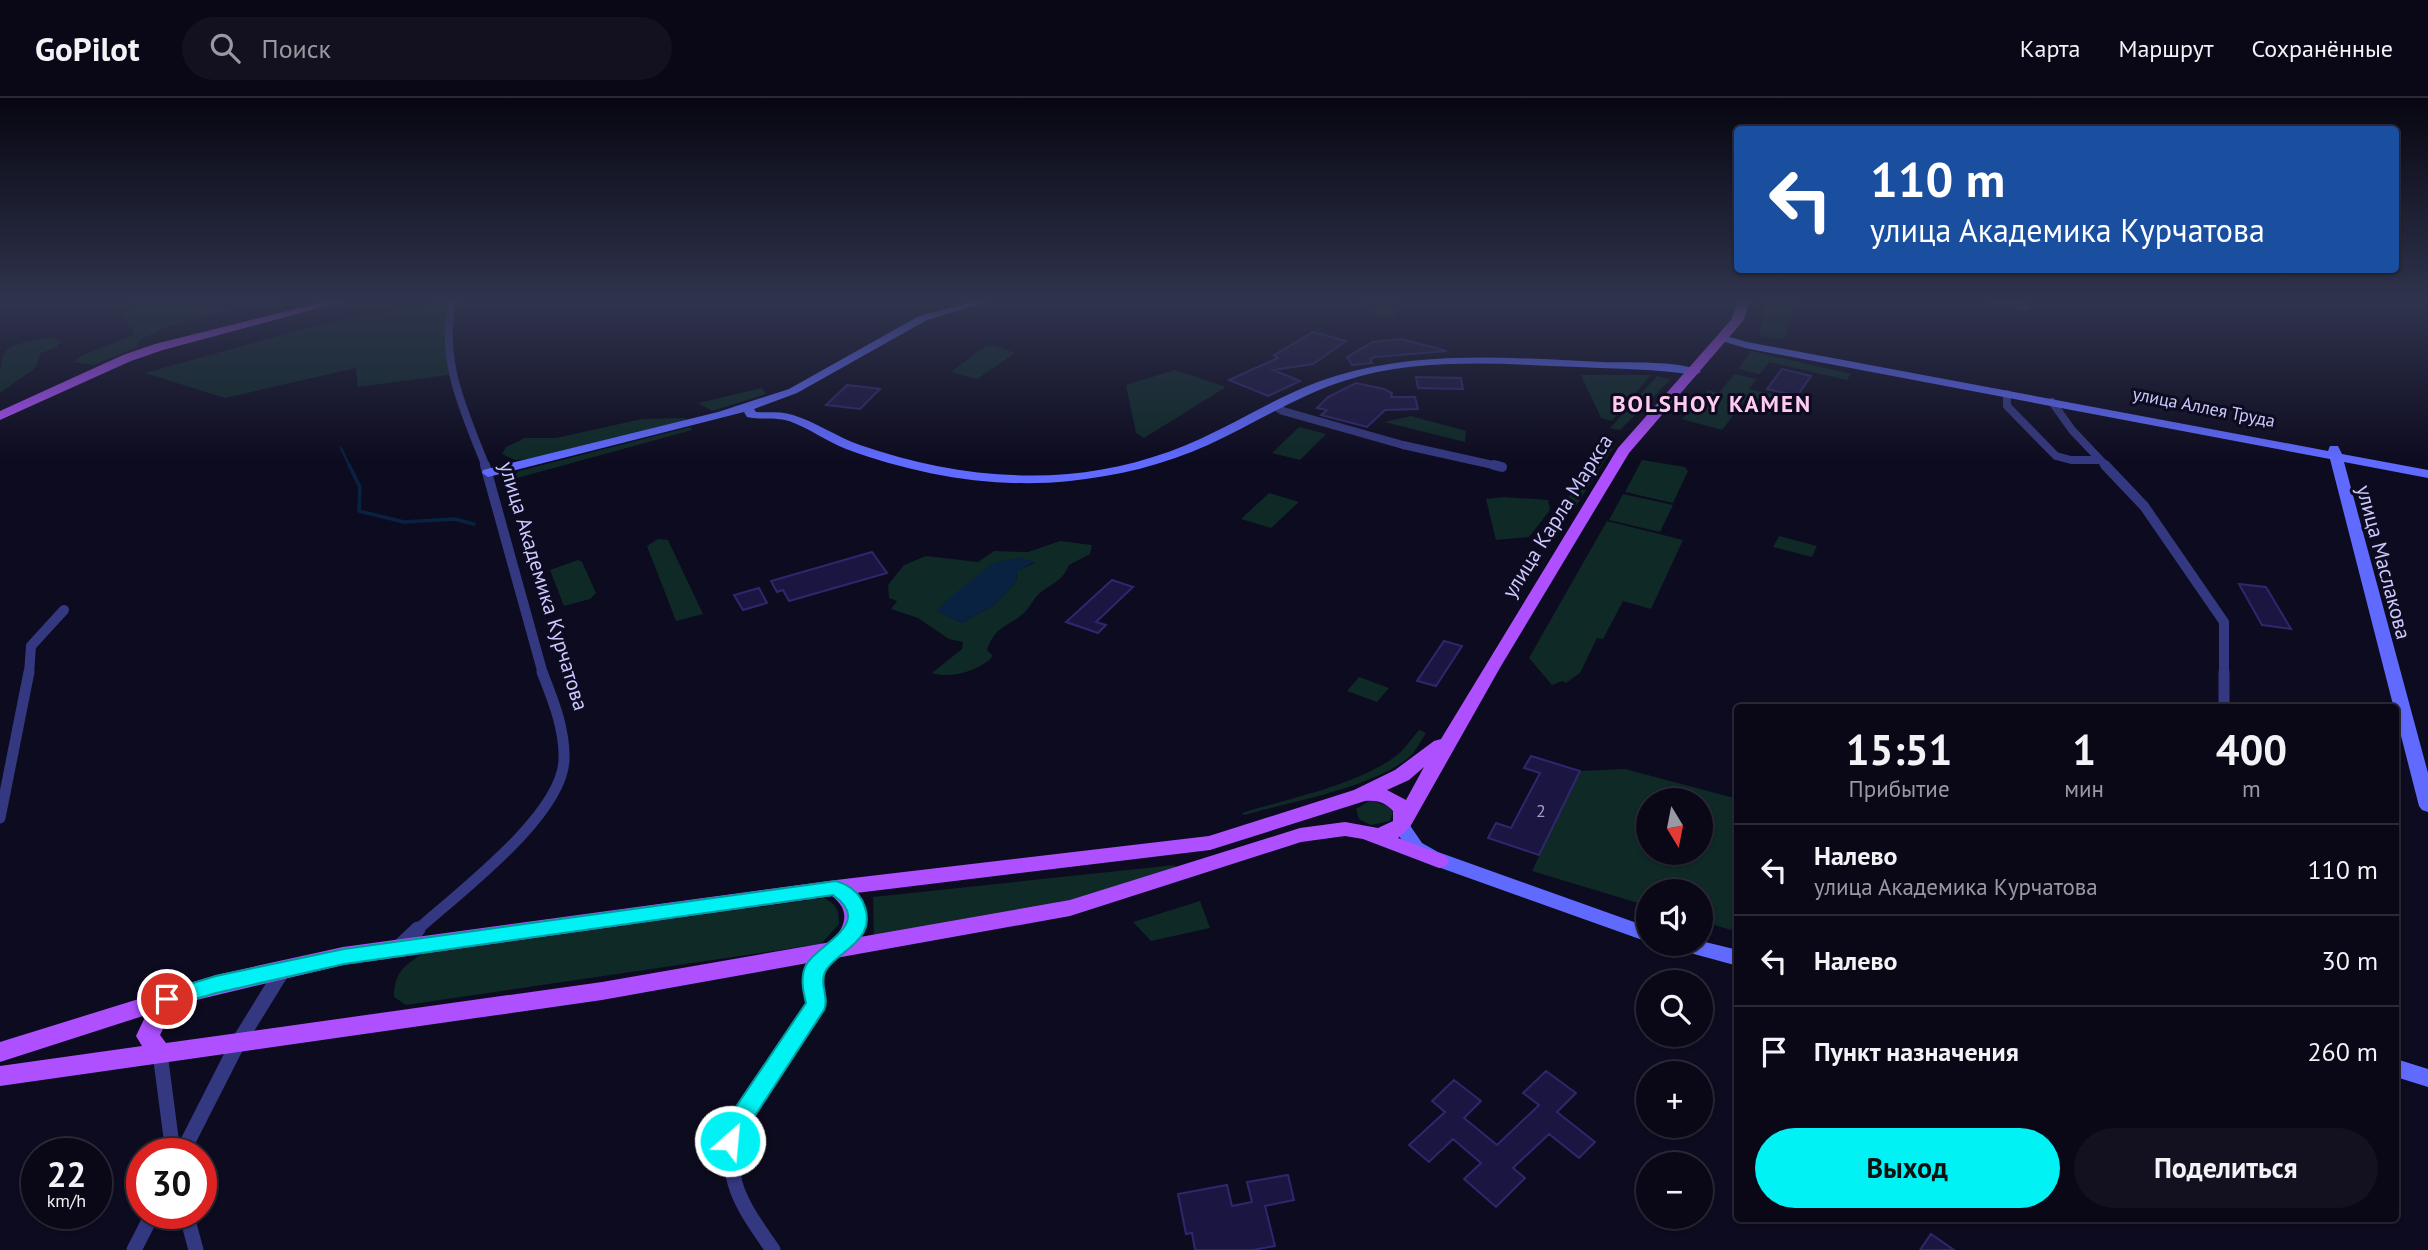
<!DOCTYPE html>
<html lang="ru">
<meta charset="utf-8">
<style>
:root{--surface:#0a0817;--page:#131120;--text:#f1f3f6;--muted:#999aa1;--line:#2a2936;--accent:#00f2f4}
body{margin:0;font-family:"PT Sans",sans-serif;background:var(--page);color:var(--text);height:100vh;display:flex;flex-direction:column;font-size:26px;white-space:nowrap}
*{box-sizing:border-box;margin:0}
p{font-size:23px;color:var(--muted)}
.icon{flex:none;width:38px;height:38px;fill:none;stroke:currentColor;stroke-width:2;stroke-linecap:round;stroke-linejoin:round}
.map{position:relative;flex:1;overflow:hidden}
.drawer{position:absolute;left:1734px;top:606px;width:665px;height:518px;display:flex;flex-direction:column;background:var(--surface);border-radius:7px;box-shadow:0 2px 5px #0004,0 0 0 2px var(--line)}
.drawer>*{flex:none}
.guide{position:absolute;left:1734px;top:28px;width:665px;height:147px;border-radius:7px;box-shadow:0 2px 5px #0004,0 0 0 2px var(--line);background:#1a4fa0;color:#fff;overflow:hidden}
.needle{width:46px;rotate:170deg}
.controls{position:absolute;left:1636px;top:690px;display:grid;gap:14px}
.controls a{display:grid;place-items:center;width:77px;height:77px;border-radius:50%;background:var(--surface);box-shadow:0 2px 5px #0004,0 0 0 2px var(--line);font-size:35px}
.speed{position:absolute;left:21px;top:1040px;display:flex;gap:14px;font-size:35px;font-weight:700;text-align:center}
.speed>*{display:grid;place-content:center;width:91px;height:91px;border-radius:50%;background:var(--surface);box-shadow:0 2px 5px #0004,0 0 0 2px var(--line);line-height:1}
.speed small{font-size:18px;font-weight:400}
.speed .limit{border:10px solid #d22;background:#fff;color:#111}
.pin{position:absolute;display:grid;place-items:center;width:60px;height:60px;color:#fff;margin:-30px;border:4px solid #fff;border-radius:50%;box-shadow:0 2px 7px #0007}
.me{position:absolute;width:77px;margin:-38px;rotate:27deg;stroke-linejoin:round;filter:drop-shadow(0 0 5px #0008)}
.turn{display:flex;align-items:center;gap:24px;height:147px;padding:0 21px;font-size:32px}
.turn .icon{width:91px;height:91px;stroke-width:2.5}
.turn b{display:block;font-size:49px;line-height:60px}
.eta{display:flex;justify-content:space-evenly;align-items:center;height:119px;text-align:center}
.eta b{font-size:42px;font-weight:700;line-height:49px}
.cta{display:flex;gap:14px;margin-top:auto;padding:14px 21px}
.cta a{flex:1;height:80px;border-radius:42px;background:var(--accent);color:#111;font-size:28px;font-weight:700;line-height:80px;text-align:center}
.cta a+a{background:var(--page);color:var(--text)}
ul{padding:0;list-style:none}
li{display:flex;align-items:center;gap:21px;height:91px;padding:0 21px;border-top:2px solid var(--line)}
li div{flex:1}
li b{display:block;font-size:26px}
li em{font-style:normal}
header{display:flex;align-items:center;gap:42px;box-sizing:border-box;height:98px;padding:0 35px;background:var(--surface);border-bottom:2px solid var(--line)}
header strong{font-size:33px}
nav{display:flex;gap:38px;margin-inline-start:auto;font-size:24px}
.search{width:490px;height:63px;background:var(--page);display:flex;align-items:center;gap:18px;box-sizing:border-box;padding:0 24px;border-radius:38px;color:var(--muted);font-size:26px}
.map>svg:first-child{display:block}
.green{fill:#0e2926;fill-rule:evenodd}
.water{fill:#092241}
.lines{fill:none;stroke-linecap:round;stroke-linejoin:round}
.stream-far1{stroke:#092241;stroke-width:2.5}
.stream{stroke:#092241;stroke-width:3.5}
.building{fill:#1b1641;stroke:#2f276e;stroke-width:2}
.street-far3{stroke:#343880;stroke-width:8}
.street-far2{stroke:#343880;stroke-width:10}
.street-far1{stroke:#343880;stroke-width:11}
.street{stroke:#343880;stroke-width:15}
.secondary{fill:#606aff;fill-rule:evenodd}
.primary{fill:#ae50ff;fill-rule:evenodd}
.route{fill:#00f2f4;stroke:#009d9f;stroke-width:2}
.labels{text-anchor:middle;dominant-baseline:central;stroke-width:6;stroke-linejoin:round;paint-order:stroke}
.far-street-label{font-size:18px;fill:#cbc9ff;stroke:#0d0b1f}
.number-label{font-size:18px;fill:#9f9cd0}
.street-label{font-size:21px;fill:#cbc9ff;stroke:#0d0b1f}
.far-district-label{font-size:23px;font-weight:bold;letter-spacing:2px;fill:#ffcbf1;stroke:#0d0b1f}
</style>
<header>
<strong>GoPilot</strong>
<div class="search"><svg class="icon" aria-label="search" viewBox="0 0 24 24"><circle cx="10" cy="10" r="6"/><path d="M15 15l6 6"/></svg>Поиск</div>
<nav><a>Карта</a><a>Маршрут</a><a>Сохранённые</a></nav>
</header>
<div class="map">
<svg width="2428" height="1152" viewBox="0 0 2428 1152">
<rect width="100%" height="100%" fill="#0d0b1f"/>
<path class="green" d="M136 202 196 205 290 202C245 212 175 218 138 244L137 249 94 267 73 264 81 258 135 236 122 218Z
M451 202 446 216 455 276 358 289 356 270 225 300 145 275 318 227Z
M1365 202H1392L1396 219 1371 218Z
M1766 202H1792L1794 209 1784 242 1759 238Z
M50 239 61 243 57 249 41 255 35 270 0 295C0 246 1 249 50 239Z
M994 247 1015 255 977 281 951 274 986 248Z
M1751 253 1851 276 1847 282 1769 264 1760 276 1738 271Z
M1175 272 1226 289 1144 340 1136 335 1126 287Z
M1734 276 1757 281 1749 291 1785 299 1780 306 1748 298 1722 332 1682 321 1708 292 1719 295Z
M1581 277H1651L1612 323 1601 320Z
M1657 278 1671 281 1620 332 1610 330Z
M762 290 766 296 712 313 698 305Z
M1411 318 1466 333 1465 344 1384 324Z
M684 320 689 323 530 361 515 362 502 356 506 349 525 340H556L642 321Z
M690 329 692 332 506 383 519 373Z
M1299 329 1326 336 1300 362 1272 355Z
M1605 339 1613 350 1574 411 1563 408Z
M1642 362 1685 369 1688 373 1673 405 1625 394Z
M1269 395 1299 404 1271 430 1241 421Z
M1623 396 1673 407 1660 434 1609 422Z
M1504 399 1548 402 1550 412 1529 439 1496 442 1486 401Z
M1607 423 1683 442 1651 511 1623 503 1603 541 1597 540 1580 575 1566 585 1562 583 1552 587 1529 560Z
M1779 438 1817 448 1812 459 1773 449Z
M658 441 668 442 703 516 676 523 647 448Z
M1060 443 1092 447 1090 456 1069 467C1064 481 1054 485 1042 493 1034 499 1031 508 1025 514 1008 530 996 526 987 552L993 558C980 573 951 581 932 575L962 551 963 544 949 541 918 520 891 511 897 503 889 500 888 487 904 467 926 458 978 464 994 453 1028 454ZM1022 460 1034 465 1017 473 1016 484 995 506 962 525 938 513C940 508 992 466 999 464 1006 462 1015 462 1022 460Z
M578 462 582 464 596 495 590 501 564 508 550 472Z
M1359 579 1389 590 1377 604 1347 593Z
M1419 632 1426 635C1420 644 1415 655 1407 661 1370 690 1290 704 1244 717L1242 715C1290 700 1358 687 1397 657 1405 651 1412 640 1419 632Z
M1625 671 1738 701V805L1731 832 1701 823V793H1648V808L1532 773 1580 673ZM1648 702H1701V754H1648Z
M1371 702 1390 709 1393 714 1390 723 1371 727 1359 721 1356 711Z
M1175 767 1176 772 1075 806 874 842 873 799Z
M824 800C837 807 839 812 839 826L821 846 406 907 394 899C394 876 403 868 422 856Z
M1200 803 1210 830 1151 843 1133 824Z"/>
<path class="water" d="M1022 460 1034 464 1017 473 1016 484 995 506 962 525 937 513C939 508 988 468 995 465 1003 462 1014 462 1022 460Z"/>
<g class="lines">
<path class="stream-far1" d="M341 350 350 369"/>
<path class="stream" d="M349 367 360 389 359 413 404 424 454 421 474 426"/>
</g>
<path class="building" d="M1313 234 1346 243 1313 266 1273 272 1300 283 1268 298 1229 282 1278 260 1274 257Z
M1401 241 1447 253 1375 259 1370 261 1372 265 1352 267 1347 259 1373 244Z
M1782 271 1811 278 1797 298 1767 291Z
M1416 279 1461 280 1463 291 1418 290Z
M1356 285 1384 291 1392 295 1391 299H1415L1418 311 1385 312 1367 329 1321 317 1327 312 1317 310 1328 299Z
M847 287 865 289 880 291 860 311 826 307Z
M872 454 887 475 789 503 783 492 777 494 771 483Z
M1112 482 1133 489 1096 524 1106 527 1098 535 1066 524Z
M2239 486 2266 489 2291 531 2262 527Z
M759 490 767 505 743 512 734 497Z
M1444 543 1462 548 1436 588 1417 583Z
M1531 658 1580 673 1539 757 1488 740 1496 725 1511 730 1540 675 1524 670Z
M1546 973 1576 995 1557 1014 1595 1044 1579 1060 1549 1036 1513 1070 1525 1080 1496 1109 1464 1081 1481 1065 1453 1041 1429 1064 1409 1047 1445 1014 1432 1003 1454 982 1481 1003 1464 1020 1497 1047 1539 1007 1523 995Z
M1288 1077 1294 1102 1265 1108 1275 1148 1253 1152H1195L1192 1135 1186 1136 1178 1096 1227 1087 1232 1108 1252 1104 1247 1084Z
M1931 1136 1954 1152H1920Z"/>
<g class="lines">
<path class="street-far3" d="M453 202C438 261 465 315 486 369
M1989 202 2027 208
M2007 296V308L2056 358 2071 362H2100
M2052 304 2072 332 2107 369
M1275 308 1283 313 1403 347 1502 369"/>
<path class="street-far2" d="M485 367 543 576
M1494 367 1502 369
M2105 367 2144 408 2224 524V576
M29 576 31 548 64 512"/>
<path class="street-far1" d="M2224 574V609
M0 720 29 574
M416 833C457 796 562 718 564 662 565 631 553 602 542 574"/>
<path class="street" d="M399 849 418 831
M160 955 173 1055
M182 1055 238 945 283 872
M186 1115 196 1152
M134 1152 153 1115
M773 1152C744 1110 722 1082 735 1029L817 906 814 877 820 866 832 855"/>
<path class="secondary" d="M979 202H994L927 222 797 295 754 311 756 314C768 315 781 313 793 317 816 324 837 339 860 347 927 370 997 382 1068 376 1113 372 1159 360 1200 341 1246 320 1290 291 1339 277 1424 252 1515 260 1602 264 1624 265 1685 262 1701 274L1695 277C1656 271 1618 271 1579 269 1503 266 1420 259 1347 282 1298 297 1254 326 1208 347 1164 367 1117 378 1070 383 994 391 917 377 846 351 826 343 809 330 789 323 776 319 760 322 747 319L744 314 488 379 482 375 483 372 718 314 789 291 919 218Z
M1723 237 1747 244 2328 353 2330 348H2338L2342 356 2428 372V380L2344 364 2428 675V714L2422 712 2419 708 2330 361 1745 250 1719 242 1718 240Z
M1401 721 1407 723 1422 745 1438 754 1648 829V844L1424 764 1410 755 1392 727 1395 723Z
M1701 843 1738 852V868L1672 850 1669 845H1701Z
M2396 961 2428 971V989L2396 979Z"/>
<path class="primary" d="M331 202H349L163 252 131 263 0 322V313L123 257 155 246Z
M1739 202H1750L1743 223 1629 355 1501 568 1410 729 1398 740 1446 758 1449 763 1446 768 1439 770 1363 741 1345 738 1301 744 1070 818 602 902 0 988V968L142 948 136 938 146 917 0 964V944L216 877 343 849 836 782 1209 738 1354 692 1395 672 1434 643 1441 641 1618 350 1731 222ZM1424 669 1406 702 1387 692 1409 682ZM1365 703C1377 702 1385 704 1393 713V723L1378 730 1345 724 1300 730 1070 802 860 839 867 819 856 795 1210 752ZM832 798C851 813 846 828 831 844L602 884 166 945 160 937 167 923 188 904 343 867Z"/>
</g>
<linearGradient id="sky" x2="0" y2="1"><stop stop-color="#070611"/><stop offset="0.56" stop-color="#2f344d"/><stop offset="1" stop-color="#2f344d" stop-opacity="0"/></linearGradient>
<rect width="2428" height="363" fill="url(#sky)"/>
<path class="route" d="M836 783C847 786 856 792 862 802 882 843 836 852 825 874 819 887 830 900 824 912L745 1033 739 1050 730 1053 722 1050 719 1043 727 1022 806 905C803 893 800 879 806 867 817 846 875 826 833 797L344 866 216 895 167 909 160 907 157 901 160 895 216 878 344 851Z"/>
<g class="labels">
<g class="far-street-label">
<text transform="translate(2204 309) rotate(11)">улица Аллея Труда</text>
</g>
<g class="number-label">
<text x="1541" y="712">2</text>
</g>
<g class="street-label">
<text transform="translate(1557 418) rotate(-58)">улица Карла Маркса</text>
<text transform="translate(2384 464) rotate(75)">улица Маслакова</text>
<text transform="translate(544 488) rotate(73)">улица Академика Курчатова</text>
</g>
<g class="far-district-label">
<text x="1712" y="305">BOLSHOY KAMEN</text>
</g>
</g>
</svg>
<div class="controls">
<a><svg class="needle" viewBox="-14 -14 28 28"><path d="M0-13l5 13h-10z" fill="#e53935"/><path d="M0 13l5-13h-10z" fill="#999aa1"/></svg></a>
<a><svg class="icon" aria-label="sound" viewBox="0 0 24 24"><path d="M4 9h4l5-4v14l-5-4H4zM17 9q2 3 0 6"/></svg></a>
<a><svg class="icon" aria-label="search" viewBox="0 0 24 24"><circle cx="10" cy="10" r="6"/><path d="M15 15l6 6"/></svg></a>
<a>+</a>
<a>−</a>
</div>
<div class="speed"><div>22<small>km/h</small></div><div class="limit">30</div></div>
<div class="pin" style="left:167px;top:901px;background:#d93025"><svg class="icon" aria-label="arrive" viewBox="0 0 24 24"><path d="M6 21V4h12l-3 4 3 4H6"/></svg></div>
<svg class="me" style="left:730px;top:1043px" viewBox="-20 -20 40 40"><circle r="17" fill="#00f2f4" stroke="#fff" stroke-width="3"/><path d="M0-11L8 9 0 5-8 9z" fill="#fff"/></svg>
<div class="guide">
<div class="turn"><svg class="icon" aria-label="left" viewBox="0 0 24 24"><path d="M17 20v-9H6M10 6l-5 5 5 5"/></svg><div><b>110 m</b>улица Академика Курчатова</div></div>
</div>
<section class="drawer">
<div class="eta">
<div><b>15:51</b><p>Прибытие</p></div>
<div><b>1</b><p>мин</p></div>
<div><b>400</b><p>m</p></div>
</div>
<ul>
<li><svg class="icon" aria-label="left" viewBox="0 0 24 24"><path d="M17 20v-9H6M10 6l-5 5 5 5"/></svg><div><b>Налево</b><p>улица Академика Курчатова</p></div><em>110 m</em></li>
<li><svg class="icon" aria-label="left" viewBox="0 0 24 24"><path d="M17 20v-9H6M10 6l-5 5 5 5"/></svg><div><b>Налево</b></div><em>30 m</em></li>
<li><svg class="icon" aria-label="arrive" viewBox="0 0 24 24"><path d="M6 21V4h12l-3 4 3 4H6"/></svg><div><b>Пункт назначения</b></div><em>260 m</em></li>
</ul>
<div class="cta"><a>Выход</a><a>Поделиться</a></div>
</section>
</div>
